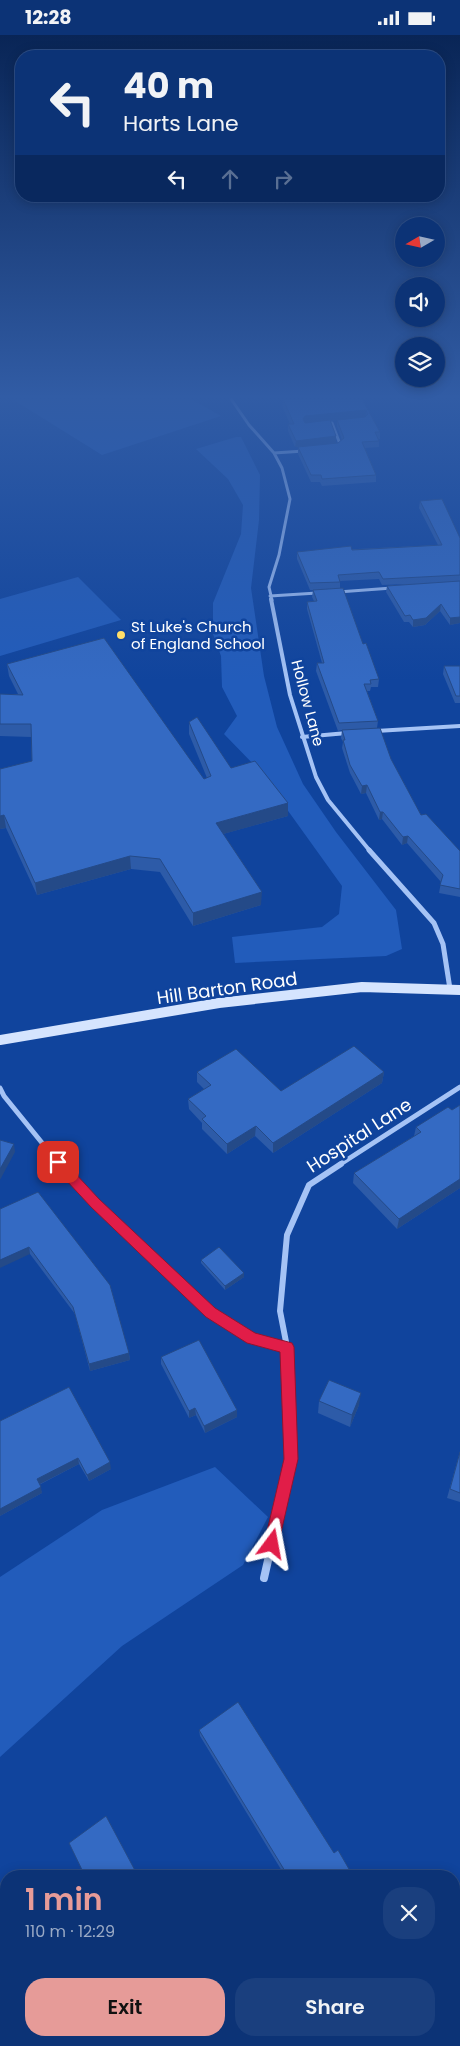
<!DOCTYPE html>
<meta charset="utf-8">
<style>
:root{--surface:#0c3376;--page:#1a3f7e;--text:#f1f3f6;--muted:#9aaac5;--line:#2c4e88;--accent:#e69b98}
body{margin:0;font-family:Poppins,sans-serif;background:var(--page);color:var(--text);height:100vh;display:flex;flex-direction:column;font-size:19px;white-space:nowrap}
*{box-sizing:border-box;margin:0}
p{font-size:16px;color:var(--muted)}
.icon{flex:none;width:28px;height:28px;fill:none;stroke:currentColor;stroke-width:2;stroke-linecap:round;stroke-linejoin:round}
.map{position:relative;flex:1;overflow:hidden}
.side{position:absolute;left:0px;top:1835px;width:460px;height:176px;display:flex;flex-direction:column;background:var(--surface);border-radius:20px 20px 0 0;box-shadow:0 2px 12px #0003,0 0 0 1px var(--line)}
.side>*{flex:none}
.hud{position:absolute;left:15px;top:15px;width:430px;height:152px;border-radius:20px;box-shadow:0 2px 12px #0003,0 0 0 1px var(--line);background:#0c3376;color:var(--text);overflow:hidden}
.needle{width:32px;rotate:261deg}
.buttons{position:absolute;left:395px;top:182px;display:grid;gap:10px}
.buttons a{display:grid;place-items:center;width:50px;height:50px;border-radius:50%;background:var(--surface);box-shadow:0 2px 12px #0003,0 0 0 1px var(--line);font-size:25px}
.pin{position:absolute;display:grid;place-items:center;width:42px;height:42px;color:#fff;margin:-21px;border-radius:10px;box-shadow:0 2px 8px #0006}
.me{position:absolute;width:55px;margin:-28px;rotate:13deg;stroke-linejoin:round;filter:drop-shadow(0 0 4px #0008)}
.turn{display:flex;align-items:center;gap:18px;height:105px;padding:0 25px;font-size:22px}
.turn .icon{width:65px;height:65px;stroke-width:2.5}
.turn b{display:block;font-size:35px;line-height:42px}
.lanes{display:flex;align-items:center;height:48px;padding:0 25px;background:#0003;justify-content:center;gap:25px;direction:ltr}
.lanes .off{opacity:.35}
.round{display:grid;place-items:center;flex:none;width:52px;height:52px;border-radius:20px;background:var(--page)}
.summary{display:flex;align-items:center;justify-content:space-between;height:85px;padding:0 25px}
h1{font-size:30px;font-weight:600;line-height:38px;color:var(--accent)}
.cta{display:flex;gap:10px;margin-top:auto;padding:10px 25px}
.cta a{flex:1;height:58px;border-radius:20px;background:var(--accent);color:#111;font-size:20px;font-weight:600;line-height:58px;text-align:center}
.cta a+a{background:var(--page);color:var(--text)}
.status{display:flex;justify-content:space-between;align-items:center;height:35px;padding:0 25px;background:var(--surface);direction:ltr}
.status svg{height:14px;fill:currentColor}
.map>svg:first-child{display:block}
.green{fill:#225cbb}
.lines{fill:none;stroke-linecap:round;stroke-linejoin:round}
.street-far4{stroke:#a5c3f5;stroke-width:3}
.street-far3{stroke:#a5c3f5;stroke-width:4}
.street-far2{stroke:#a5c3f5;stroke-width:5}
.street-far1{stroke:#a5c3f5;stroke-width:6}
.street{stroke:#a5c3f5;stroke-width:8}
.secondary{stroke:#d5e4fe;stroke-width:10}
.wall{fill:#2d5ba8}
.shaded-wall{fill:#244a88}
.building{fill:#346ac3;stroke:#244a88}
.route{fill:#e11d48;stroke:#92132f}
.poi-dot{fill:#ffde69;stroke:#10449d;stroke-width:2}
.labels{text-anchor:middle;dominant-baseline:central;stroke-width:5;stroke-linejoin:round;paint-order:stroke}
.far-poi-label{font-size:15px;fill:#fff;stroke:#10449d;text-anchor:start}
.far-street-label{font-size:15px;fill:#fff;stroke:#10449d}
.street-label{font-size:18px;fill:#fff;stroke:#10449d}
</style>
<div class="status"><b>12:28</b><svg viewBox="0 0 49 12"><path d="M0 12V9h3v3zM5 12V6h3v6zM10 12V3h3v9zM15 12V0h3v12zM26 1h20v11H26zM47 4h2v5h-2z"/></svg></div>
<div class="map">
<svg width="460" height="2011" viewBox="0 0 460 2011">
<rect width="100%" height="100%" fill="#10449d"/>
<path class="green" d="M12 364H191L221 381 102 420Z
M236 402H241L260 440 259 485 251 553 264 641 277 692 303 749 336 797 396 875 402 914 386 921 235 928 232 902 322 892 339 879 342 851 258 734 224 699 237 681 222 652 221 621 213 599V568L241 499 243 470 228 444 196 414Z
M78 542 121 585 0 621V564Z
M215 1432 268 1482 243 1530 122 1611 0 1722V1542L102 1475Z"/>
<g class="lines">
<path class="street-far4" d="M231 364 249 390 274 418 282 433 290 464 279 520 269 552 272 565
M332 388 340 409 337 411
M274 418 304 416
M338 557 392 553
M270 561 317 558"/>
<path class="street-far3" d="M271 564 290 660 316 742 328 765 370 816
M376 696 460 691
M302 702 347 698"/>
<path class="street-far2" d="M369 815 434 888 443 909 450 954
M0 1053 4 1061 60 1130
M339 1130 460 1052"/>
<path class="street-far1" d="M59 1129 95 1168 211 1277 252 1304 287 1312
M269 1522 291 1424 287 1312 280 1276 287 1200 309 1150 341 1129"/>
<path class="street" d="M264 1543 269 1521"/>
<path class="secondary" d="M0 1005 219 968 362 952 460 955"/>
</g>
<path class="wall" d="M283 364H362L380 397V404H379V412L365 413 376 440V447L322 451 320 447H311L298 419V412L338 408 342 405 337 391V385L330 386 336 408 295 412 288 396V389H290L282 371Z
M420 466 460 503V588L450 590 440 576 425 590 413 592 409 587H404L386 557 387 551 405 549 382 550 379 544 340 546V553L363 609 379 644 378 652H371L370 656H367L378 686 377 693 391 724 421 780 460 816V862L439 858 441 847 407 808 402 810 382 784 379 785 366 758 361 759 350 738 342 713 343 707 341 703 342 695 338 696 316 636 317 628H322L307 574V567L314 566 312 562 313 555H310L297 524V517L438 510 419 473Z
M7 629 204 744 207 743 189 699V687L231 733 288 781 223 799 261 870 193 891 160 837 131 834 37 860 6 793 0 794V734L32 726 31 702 0 701V659H18L9 641Z
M444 631H460V668H455L443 639Z
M197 1037 281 1056 384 1037 382 1048 273 1118 255 1101 227 1119 202 1094V1088L189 1074 188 1064 204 1054 197 1047Z
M460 1070V1153L397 1194 353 1148 354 1138 414 1101 416 1092 452 1075Z
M0 1174 129 1318 130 1325 90 1336 75 1279 30 1219Z
M201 1225 244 1242 225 1255 201 1228Z
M161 1322 237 1375V1382L205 1398 196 1380 189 1383 161 1329Z
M319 1366 359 1370 350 1392 318 1378Z
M0 1386 111 1434 89 1446 79 1429 39 1450 42 1458 0 1481Z
M460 1416V1467L447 1463Z
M199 1695 334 1818 353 1841H285L200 1701Z
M382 2005H419L423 2011H386Z"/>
<path class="shaded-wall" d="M366 375V382L304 388 303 384 305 381Z
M336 401V408L295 412 296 406Z
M441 569 440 576 425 590 413 592V585Z
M460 582V588L450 590V583Z
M367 750 366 758 361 759 362 751Z
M288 768V781L216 801V788Z
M380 777H383L382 784 379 785Z
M4 780 6 793 0 794V781Z
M408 801 407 808 402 810 403 802Z
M130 821 131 834 37 860 35 848Z
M262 857 261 870 193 891V878Z
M384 1037 382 1048 273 1118V1108Z
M256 1091 255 1101 227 1119V1109Z
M14 1109 15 1117 0 1145V1134Z
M460 1144V1153L397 1194 399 1184Z
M29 1212 30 1219 0 1233V1225Z
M244 1238V1242L225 1255V1251Z
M129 1318 130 1325 90 1336 89 1329Z
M361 1358 359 1370 350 1392 352 1380Z
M195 1373 196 1380 189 1383V1376Z
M237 1375V1382L205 1398 204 1391Z
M78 1423 79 1429 38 1450 37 1444Z
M110 1427 111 1434 89 1446 87 1440Z
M41 1452 42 1458 0 1481V1474Z
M6 1991V1995L0 2000V1996Z"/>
<path class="building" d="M283 364H362L380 397H375L379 406 362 407 376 440 322 444 321 440H311L298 412 338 408 344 403 337 385 365 382 368 379 366 375 305 381 303 384 305 388 330 385 336 401 296 406 288 389H294Z
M442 464 460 503V540L383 544 379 537 338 540 340 547 310 548 297 517 351 511 352 515 442 510 420 466Z
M460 546V582L450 583 441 569 426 583 413 585 410 580 405 581 387 551Z
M343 553 363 609 366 608 379 644 370 645 371 649H364L378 686 339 688 317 628H324L307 567 317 566 313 555Z
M104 603 204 744 211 741 189 687 197 682 231 733 255 726 288 768 216 788 262 857 193 878 160 824 130 821 35 848 4 780 0 781V734L32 726 31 689H0V659L23 660 7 629Z
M444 631H460V661H456Z
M380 693 391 724 421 780 426 779 460 816V854L440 850 443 840 408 801 403 802 383 777H380L367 750 362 751 350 730 343 705H345L342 695Z
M354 1011 384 1037 273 1108 256 1091 227 1109 202 1084 206 1081 188 1064 211 1050 197 1037 236 1014 281 1056Z
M460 1070V1144L399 1184 354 1138 421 1097 416 1092 448 1072 452 1075Z
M0 1105 14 1109 0 1134Z
M38 1157 110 1250 129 1318 89 1329 73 1272 29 1212 0 1225V1174Z
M219 1212 244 1238 225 1251 201 1225Z
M199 1305 237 1375 204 1391 195 1373 189 1376 161 1322Z
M329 1345 361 1358 352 1380 319 1366Z
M69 1352 110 1427 87 1440 78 1423 37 1444 41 1452 0 1474V1386Z
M460 1417V1458L450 1454Z
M238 1667 334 1818 338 1815 353 1841H288L199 1695Z
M106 1781 138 1841H85L69 1808Z
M6 1929V1991L0 1996V1934Z
M386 2005H419L423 2011H389Z"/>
<linearGradient id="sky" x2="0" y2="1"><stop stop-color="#092556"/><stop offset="0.56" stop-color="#315ca5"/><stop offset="1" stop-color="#315ca5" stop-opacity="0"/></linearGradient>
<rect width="460" height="646" fill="url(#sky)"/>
<path class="route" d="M58 1122 62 1124 99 1164 215 1273 255 1298 292 1308 294 1312 298 1424 277 1515 272 1517 266 1515 264 1509 284 1424 280 1317 247 1308 206 1282 91 1172 53 1131 51 1127 53 1124Z"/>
<circle class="poi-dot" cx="121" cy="600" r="5"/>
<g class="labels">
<g class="far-poi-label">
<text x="131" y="591">St Luke's Church<tspan x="131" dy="17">of England School</tspan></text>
</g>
<g class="far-street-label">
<text transform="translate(308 668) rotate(75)">Hollow Lane</text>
</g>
<g class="street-label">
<text transform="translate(227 953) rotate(-8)">Hill Barton Road</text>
<text transform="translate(359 1100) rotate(-33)">Hospital Lane</text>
</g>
</g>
</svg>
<div class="buttons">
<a><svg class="needle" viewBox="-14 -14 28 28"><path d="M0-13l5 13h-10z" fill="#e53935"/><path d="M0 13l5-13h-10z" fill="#9aaac5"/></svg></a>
<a><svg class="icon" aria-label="sound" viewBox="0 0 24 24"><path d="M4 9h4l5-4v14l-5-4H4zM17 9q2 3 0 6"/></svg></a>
<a><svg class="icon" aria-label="layers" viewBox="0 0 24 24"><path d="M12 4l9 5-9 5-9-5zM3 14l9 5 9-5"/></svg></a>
</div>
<div class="pin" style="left:58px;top:1127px;background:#d93025"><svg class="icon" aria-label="arrive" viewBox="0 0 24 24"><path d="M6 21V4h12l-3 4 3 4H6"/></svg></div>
<svg class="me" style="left:272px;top:1509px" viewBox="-20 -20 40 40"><path d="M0-17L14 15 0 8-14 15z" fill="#e11d48" stroke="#fff" stroke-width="4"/></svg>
<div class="hud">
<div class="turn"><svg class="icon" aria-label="left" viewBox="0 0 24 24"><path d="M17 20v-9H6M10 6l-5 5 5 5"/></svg><div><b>40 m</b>Harts Lane</div></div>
<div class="lanes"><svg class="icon" aria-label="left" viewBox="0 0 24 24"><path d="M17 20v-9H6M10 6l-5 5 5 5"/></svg><svg class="icon off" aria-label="ahead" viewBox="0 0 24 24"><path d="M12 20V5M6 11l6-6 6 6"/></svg><svg class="icon off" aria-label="right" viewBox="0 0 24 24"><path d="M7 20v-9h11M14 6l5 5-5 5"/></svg></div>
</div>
<section class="side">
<div class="summary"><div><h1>1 min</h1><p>110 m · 12:29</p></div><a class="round"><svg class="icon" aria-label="close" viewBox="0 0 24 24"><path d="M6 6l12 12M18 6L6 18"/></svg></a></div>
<div class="cta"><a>Exit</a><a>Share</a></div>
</section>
</div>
